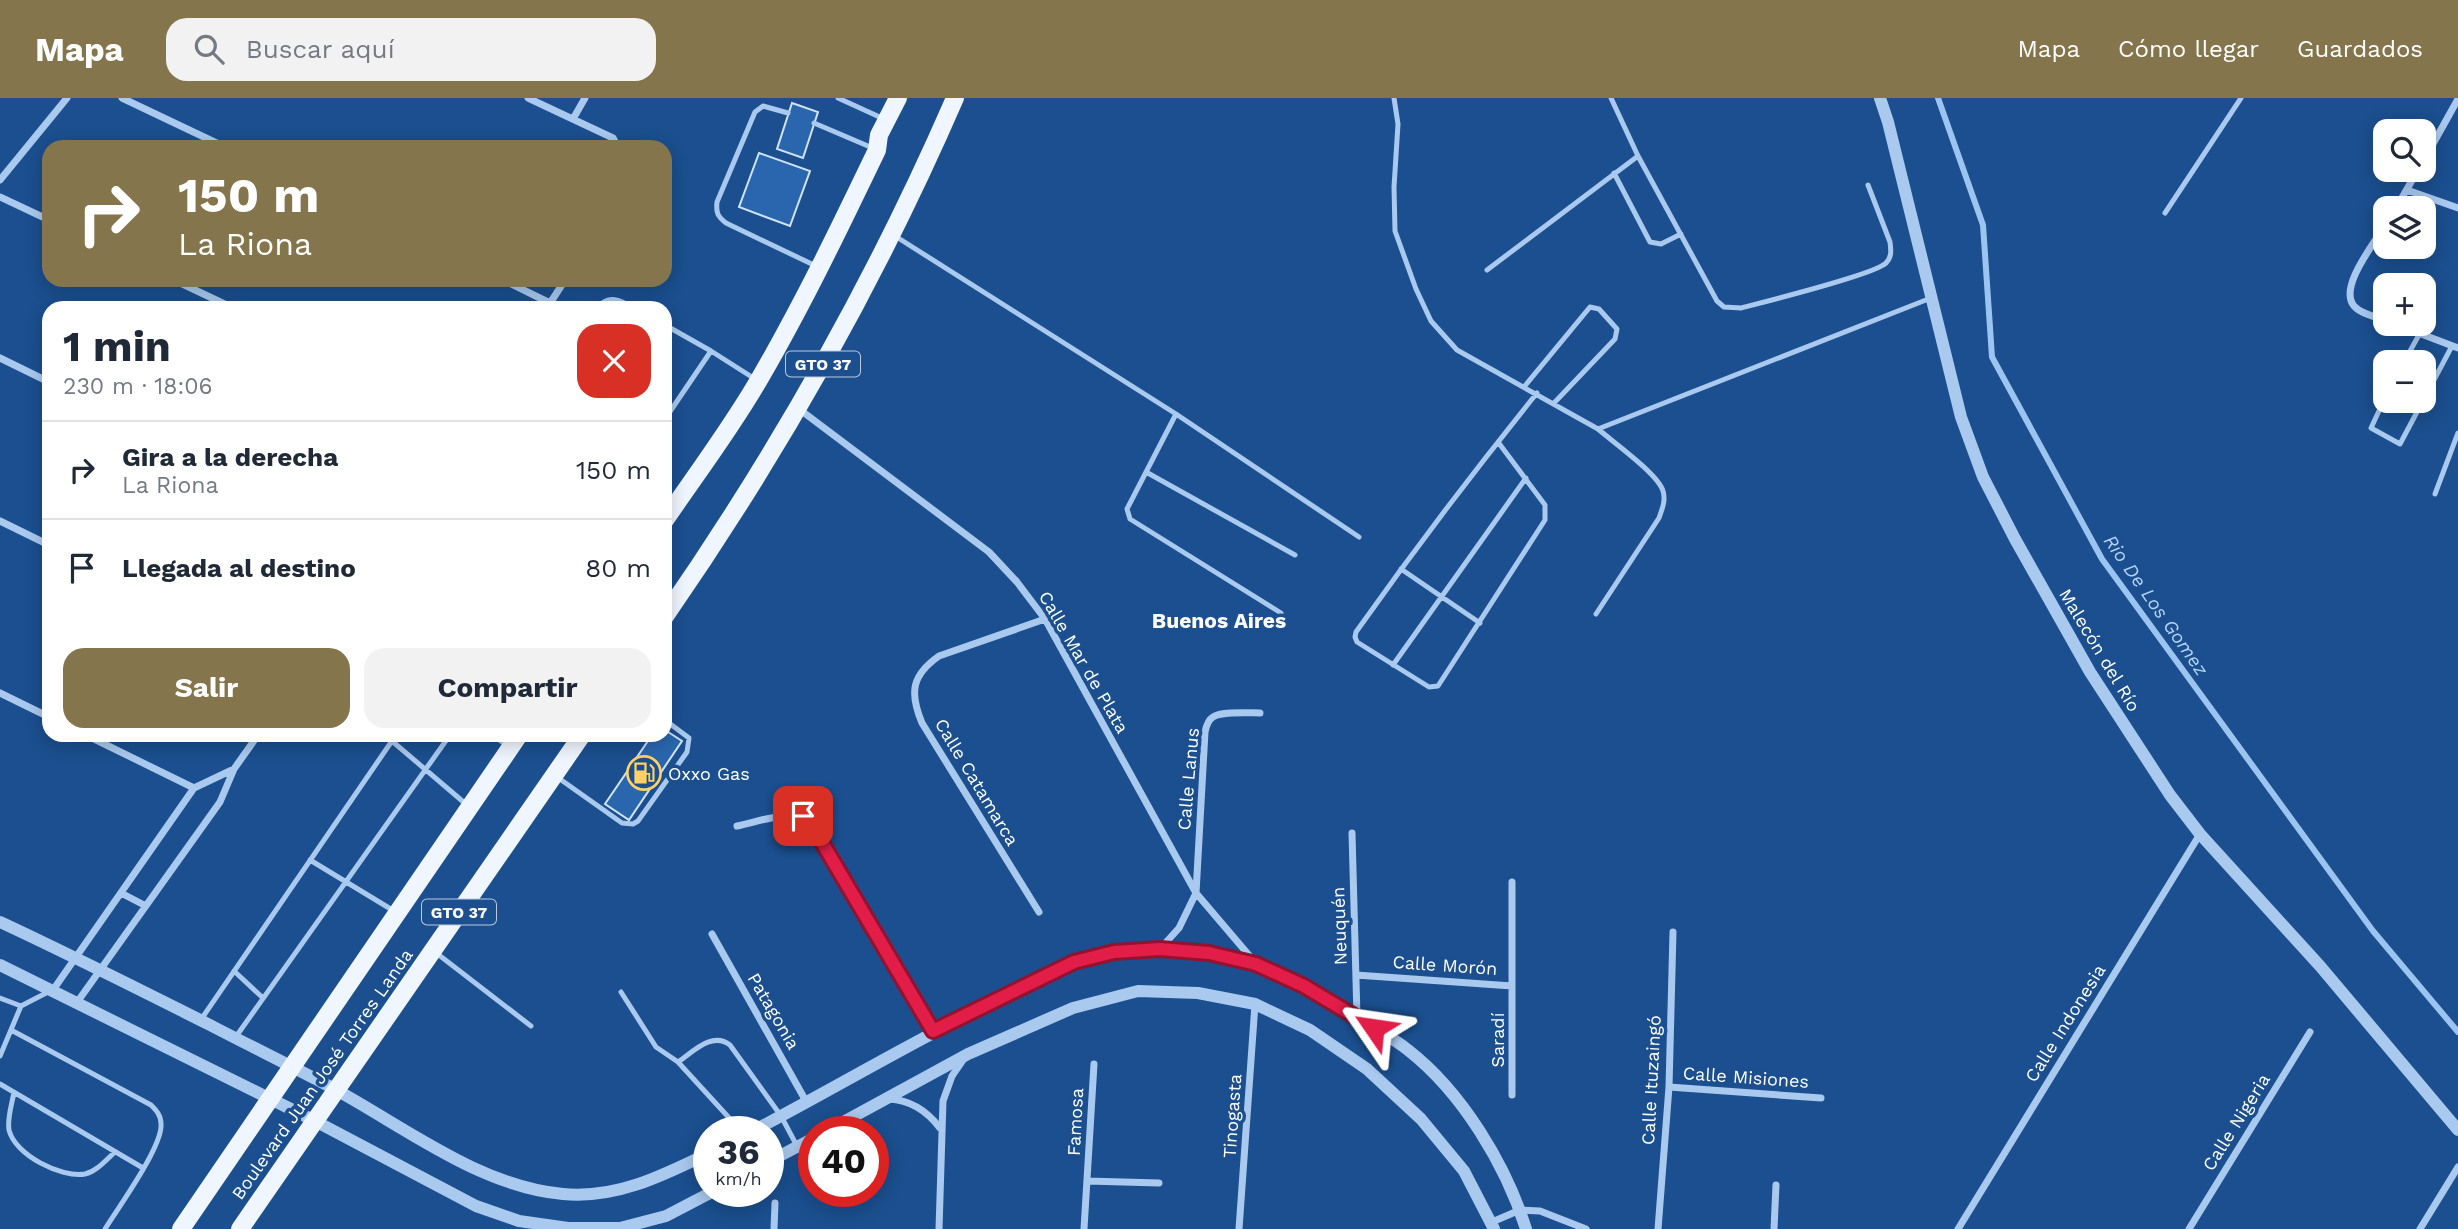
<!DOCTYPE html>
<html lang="es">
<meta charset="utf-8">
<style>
:root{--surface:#fff;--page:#f2f2f3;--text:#1f2937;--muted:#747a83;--line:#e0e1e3;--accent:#84754c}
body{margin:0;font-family:"Work Sans",sans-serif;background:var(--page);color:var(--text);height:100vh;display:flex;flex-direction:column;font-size:26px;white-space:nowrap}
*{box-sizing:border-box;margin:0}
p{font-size:23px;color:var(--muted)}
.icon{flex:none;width:38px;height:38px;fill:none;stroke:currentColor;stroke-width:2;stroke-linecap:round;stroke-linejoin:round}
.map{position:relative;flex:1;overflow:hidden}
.sheet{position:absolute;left:42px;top:203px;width:630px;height:441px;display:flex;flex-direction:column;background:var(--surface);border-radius:21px;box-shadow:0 4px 18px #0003}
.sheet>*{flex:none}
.guide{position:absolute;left:42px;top:42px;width:630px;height:147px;border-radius:21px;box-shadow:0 4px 18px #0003;background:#84754c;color:#fff;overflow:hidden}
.tools{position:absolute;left:2373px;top:21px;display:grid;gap:14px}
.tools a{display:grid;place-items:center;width:63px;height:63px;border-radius:14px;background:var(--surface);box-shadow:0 4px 18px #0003;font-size:35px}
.speed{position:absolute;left:693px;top:1018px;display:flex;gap:14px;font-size:35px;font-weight:700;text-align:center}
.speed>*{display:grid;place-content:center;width:91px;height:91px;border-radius:50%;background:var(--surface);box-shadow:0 4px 18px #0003;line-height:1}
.speed small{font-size:18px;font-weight:400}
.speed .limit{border:10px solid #d22;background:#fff;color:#111}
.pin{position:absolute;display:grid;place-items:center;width:60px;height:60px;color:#fff;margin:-30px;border-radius:14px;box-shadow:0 4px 10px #0006}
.me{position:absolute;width:77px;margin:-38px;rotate:302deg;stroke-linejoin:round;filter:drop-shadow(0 0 5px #0008)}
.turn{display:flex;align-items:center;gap:24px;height:147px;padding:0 21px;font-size:32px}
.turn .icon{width:91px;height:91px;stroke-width:2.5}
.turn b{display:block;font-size:49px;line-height:60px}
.round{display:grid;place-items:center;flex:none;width:74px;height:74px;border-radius:21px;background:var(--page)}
.summary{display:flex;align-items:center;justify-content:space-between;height:119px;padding:0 21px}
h1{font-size:42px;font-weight:700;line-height:52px}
.cta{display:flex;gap:14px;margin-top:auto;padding:14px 21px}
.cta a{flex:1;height:80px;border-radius:21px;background:var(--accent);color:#fff;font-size:28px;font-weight:700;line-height:80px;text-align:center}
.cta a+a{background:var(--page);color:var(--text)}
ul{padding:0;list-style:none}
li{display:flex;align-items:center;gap:21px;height:98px;padding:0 21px;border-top:2px solid var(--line)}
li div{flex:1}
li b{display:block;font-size:26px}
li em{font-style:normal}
header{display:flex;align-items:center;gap:42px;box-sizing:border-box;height:98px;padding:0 35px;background:var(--accent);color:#fff}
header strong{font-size:33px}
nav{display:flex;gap:38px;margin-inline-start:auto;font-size:24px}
.search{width:490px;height:63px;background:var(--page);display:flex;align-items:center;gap:18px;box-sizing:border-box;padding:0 24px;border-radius:21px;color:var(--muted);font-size:26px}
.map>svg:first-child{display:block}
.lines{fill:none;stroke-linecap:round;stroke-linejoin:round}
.stream{stroke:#9cc4f0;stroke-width:6}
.building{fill:#2a66ad;stroke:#cfe3fa;stroke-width:2}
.service{stroke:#a9c9ee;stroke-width:5}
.minor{stroke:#a9c9ee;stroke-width:7}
.tertiary{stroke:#a9c9ee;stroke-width:12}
.primary{stroke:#f0f6ff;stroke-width:18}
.route-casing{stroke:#92132f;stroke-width:18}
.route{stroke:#e11d48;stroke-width:12}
.labels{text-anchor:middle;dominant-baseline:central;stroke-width:7;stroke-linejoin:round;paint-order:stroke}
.shield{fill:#1b4f8f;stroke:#bbcadd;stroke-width:2}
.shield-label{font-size:16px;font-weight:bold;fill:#fff}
.street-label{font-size:18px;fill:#fff;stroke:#1b4f8f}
.poi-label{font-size:18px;fill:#fff;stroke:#1b4f8f;text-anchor:start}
.water-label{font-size:19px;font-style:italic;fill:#b5d3f5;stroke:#1b4f8f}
.quarter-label{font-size:21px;font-weight:bold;fill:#fff;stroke:#1b4f8f}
</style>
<header>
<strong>Mapa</strong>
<div class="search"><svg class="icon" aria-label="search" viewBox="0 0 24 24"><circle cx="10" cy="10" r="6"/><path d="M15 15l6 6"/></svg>Buscar aquí</div>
<nav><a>Mapa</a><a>Cómo llegar</a><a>Guardados</a></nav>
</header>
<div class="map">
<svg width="2458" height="1131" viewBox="0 0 2458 1131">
<rect width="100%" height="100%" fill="#1b4f8f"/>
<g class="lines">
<path class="stream" d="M1938 0 1983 127 1992 259 2102 461 2373 833 2458 934"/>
</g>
<path class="building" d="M792 5 818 14 803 60 777 51Z
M759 55 810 73 790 128 739 109Z
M665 632 682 643 629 722 605 706 652 637H665Z"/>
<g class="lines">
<path class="service" d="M838 0 884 21
M1394 0 1398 26 1394 89 1395 133 1416 191 1431 223 1457 252 1598 331 1931 200
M1611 0 1638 58
M788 15 763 8 755 14 717 104C716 114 717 118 726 125L816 168
M814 25 875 51
M1614 75 1650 144 1661 146 1681 136
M2165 115 2241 0
M895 138 1176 316 1359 439
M1487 172 1638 58 1717 203 1724 209 1741 210C1764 204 1876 176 1886 165 1892 159 1891 152 1890 144L1868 87
M597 210C609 196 620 202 634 210
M665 227 711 253 755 281
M2404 264 2420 235
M1524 289 1590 209 1599 211 1617 231 1615 241 1554 305
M2385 300 2371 330 2400 346 2452 248
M1176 316 1127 411 1130 421 1281 515
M665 321 711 253
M1498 344 1545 407V422L1438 588 1429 589 1357 544 1355 539 1356 534C1414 452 1474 373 1537 295
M1146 374 1295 457
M2435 396 2458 335
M1401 471 1480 525
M1596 516 1659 420C1662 411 1666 403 1663 393 1658 376 1613 344 1598 331
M1393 567 1526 380
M492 637 508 648
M392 643 467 707
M557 679 622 725 633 726 638 723 687 654 689 640 665 622
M310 762 394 813
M435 854 531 928
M234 873 263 900
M621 894 656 949 678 964
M0 900 21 908 0 958
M21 908 50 893
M200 923 396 637
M11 932 151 1007C156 1012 161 1017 161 1026 163 1048 118 1110 105 1131
M235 940 450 637
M0 986 143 1070
M14 994C12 1006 7 1020 9 1032 15 1057 61 1080 85 1076 97 1073 106 1062 115 1054
M742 1034 678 964C693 954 712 933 730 947L781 1018 797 1048"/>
<path class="minor" d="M122 0 225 49
M528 0 613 40 618 49
M573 21 585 0
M2424 62 2458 1
M0 82 67 0
M2407 92 2458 110
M0 99 49 122
M2396 110 2418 72
M2385 127C2375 145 2338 189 2354 208 2361 216 2376 219 2385 222
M174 182 233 210
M503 182 550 205
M547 210 565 182
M2395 226 2458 250
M0 260 49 284
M799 311 989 454 1017 484 1045 521 1196 795 1253 862
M0 423 49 447
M0 595 49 619
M86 637 194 690
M737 728C758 724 791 710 810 724L933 933
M1352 735 1357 919
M121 795 146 808
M1039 814 922 625C909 594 912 577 939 558L1045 521
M712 836 807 1005
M1160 851 1179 830 1196 795 1205 634C1206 629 1208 622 1213 619 1221 613 1249 615 1260 615
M1356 877 1512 888
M53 892 194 690 234 671
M78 903 220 704 234 671 258 637
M1669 989 1821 1000
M1512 997V784
M889 1001C910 1002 927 1013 940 1030
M1087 1083 1159 1085
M1492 1124 1520 1112 1540 1113 1586 1131
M774 1131 775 1105
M939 1131 943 1003 952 978 963 962
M1084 1131 1094 966
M1239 1131 1255 906
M1658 1131 1669 989 1673 834
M1774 1131 1776 1087
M1958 1131 2200 736
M2189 1131 2310 934
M2420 1131 2458 1069"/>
<path class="tertiary" d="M1880 0 1888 24 1961 319 1983 379 2015 441 2090 574 2170 697 2200 736 2320 868 2458 1032
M0 824C71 857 140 892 210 927 252 949 296 970 338 993 407 1031 482 1089 563 1096 616 1101 662 1078 709 1055
M0 867 315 1023 476 1108 519 1123 568 1130H620L666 1118 712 1094
M751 1034C835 990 917 941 1003 899 1026 888 1050 873 1074 864 1125 845 1205 848 1257 866 1294 879 1330 903 1364 924 1378 933 1395 941 1408 952 1462 994 1506 1067 1526 1131
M825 1034 968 956 1073 910 1138 893 1198 895 1255 906 1310 932 1367 971 1421 1021 1464 1073 1494 1131
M768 1064 814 1040"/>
<path class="primary" d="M665 422C697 375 732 329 760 280 803 206 840 129 877 52L879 37 898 0
M665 518C778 355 876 182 955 0
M181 1131 519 637
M240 1131 582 637"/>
</g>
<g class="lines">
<g class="route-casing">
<path id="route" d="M803 718 810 724 933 933 1074 864 1114 854 1160 851 1209 855 1256 866 1304 888 1374 930"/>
</g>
<use href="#route" class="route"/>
</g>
<defs>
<g id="fuel-ring" transform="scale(1.75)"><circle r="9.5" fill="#1b4f8f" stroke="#ffd166" stroke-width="1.5"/><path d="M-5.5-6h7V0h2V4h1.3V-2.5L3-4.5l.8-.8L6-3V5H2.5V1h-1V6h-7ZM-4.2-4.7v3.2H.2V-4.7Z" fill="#ffd166"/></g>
</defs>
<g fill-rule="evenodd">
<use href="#fuel-ring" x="644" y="675"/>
</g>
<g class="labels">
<g class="shield">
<rect x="786" y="253.5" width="74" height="25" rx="5"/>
<rect x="422" y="801.5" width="74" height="25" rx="5"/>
</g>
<g class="shield-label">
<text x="823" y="266">GTO 37</text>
<text x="459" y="814">GTO 37</text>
</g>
<g class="street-label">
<text transform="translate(2100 552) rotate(59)">Malecón del Río</text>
<text transform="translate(1084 564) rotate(60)">Calle Mar de Plata</text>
<text transform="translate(1188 681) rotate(-85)">Calle Lanus</text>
<text transform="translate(977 684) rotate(59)">Calle Catamarca</text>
<text transform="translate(1339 828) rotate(-92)">Neuquén</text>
<text transform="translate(1445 867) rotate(4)">Calle Morón</text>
<text transform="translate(774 913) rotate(60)">Patagonia</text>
<text transform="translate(2065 925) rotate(-58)">Calle Indonesia</text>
<text transform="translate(1497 942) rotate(-90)">Saradí</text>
<text transform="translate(322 976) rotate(-55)">Boulevard Juan José Torres Landa</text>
<text transform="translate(1746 979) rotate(4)">Calle Misiones</text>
<text transform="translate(1651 982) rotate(-87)">Calle Ituzaingó</text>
<text transform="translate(1232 1018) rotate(-86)">Tinogasta</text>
<text transform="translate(1075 1024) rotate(-87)">Famosa</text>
<text transform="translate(2236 1024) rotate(-58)">Calle Nigeria</text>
</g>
<g class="poi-label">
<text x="668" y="675">Oxxo Gas</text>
</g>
<g class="water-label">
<text transform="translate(2156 507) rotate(55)">Rio De Los Gomez</text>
</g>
<g class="quarter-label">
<text x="1219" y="522">Buenos Aires</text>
</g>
</g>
</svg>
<div class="tools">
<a><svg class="icon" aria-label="search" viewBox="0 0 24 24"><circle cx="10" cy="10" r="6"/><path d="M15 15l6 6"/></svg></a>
<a><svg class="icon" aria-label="layers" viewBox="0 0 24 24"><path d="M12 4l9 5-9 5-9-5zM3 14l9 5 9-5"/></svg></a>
<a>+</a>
<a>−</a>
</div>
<div class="speed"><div>36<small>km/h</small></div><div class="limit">40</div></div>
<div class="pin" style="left:803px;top:718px;background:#d93025"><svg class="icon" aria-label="arrive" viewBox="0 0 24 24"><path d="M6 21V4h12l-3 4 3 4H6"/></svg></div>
<svg class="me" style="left:1374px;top:930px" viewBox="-20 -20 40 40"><path d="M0-17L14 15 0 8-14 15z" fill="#e11d48" stroke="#fff" stroke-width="4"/></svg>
<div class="guide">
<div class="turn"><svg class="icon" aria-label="right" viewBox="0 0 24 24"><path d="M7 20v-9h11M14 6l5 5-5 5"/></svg><div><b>150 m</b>La Riona</div></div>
</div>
<section class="sheet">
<div class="summary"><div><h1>1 min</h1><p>230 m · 18:06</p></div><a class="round" style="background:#d93025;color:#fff"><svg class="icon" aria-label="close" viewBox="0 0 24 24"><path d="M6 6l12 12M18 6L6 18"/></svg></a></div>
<ul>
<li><svg class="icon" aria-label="right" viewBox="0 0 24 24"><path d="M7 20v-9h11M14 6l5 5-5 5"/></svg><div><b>Gira a la derecha</b><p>La Riona</p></div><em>150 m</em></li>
<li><svg class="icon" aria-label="arrive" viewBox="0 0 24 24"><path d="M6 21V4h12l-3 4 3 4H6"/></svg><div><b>Llegada al destino</b></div><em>80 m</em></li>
</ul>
<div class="cta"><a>Salir</a><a>Compartir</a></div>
</section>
</div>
